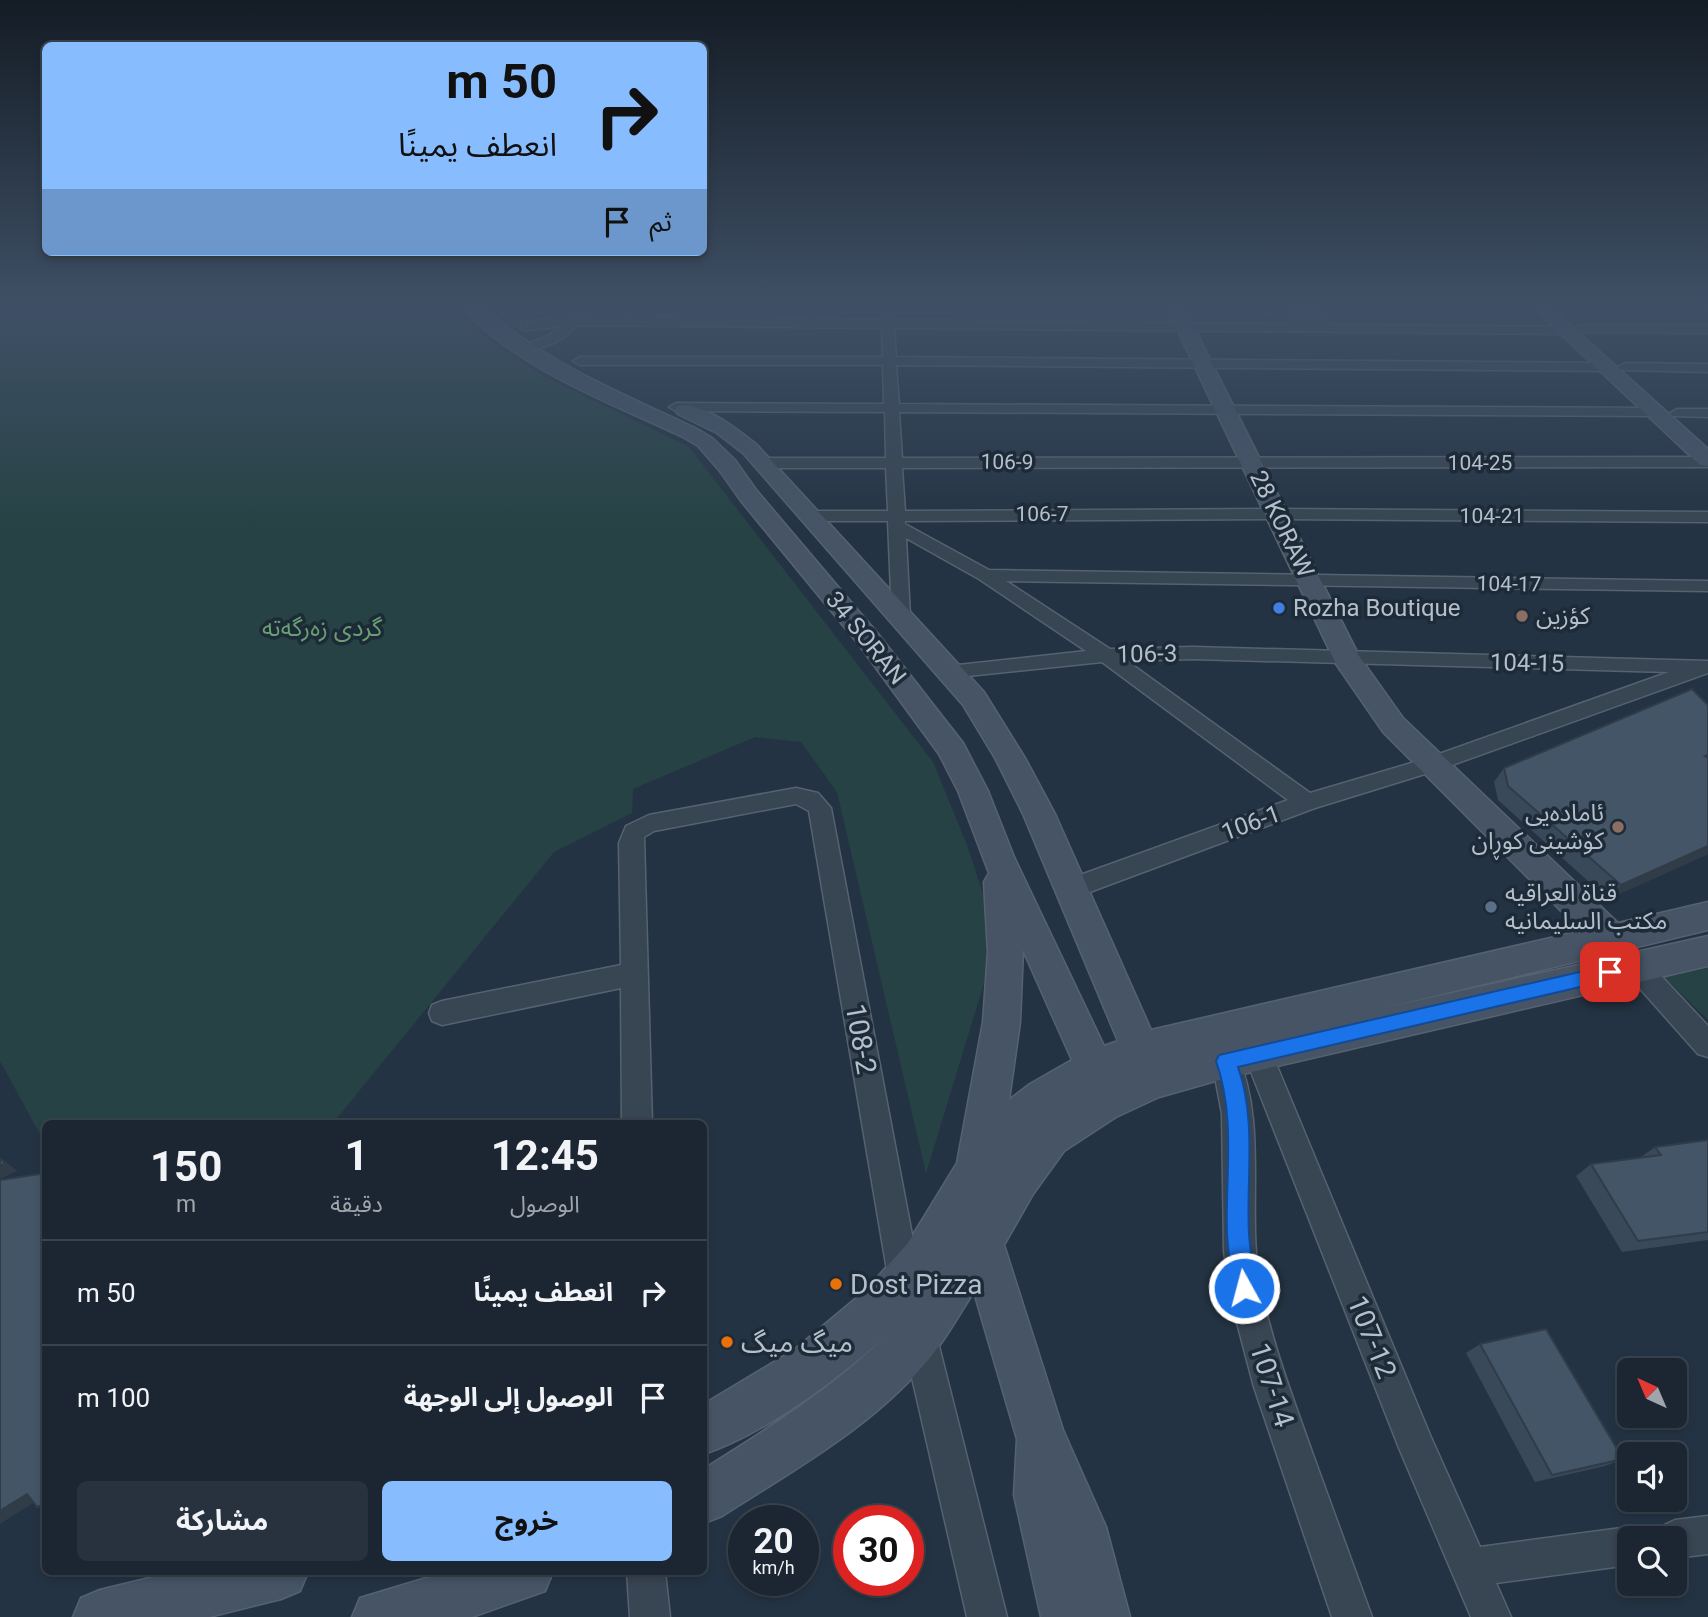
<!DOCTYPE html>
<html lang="ar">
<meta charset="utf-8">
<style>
:root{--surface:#1b2632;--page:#28323e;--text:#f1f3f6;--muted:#a0a5ac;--line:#39434d;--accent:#87bdff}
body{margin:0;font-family:Roboto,"Noto Sans Arabic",sans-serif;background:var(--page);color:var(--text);direction:rtl;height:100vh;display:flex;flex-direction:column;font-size:26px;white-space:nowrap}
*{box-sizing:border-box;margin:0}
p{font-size:23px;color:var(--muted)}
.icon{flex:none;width:38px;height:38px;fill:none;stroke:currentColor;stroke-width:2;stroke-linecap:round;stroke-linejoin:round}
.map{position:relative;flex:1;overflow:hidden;direction:ltr}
.sheet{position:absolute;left:42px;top:1120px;width:665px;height:455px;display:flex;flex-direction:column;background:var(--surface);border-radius:10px;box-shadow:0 4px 10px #0003,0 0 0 2px var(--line);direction:rtl}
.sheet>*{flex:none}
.banner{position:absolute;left:42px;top:42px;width:665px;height:214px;border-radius:10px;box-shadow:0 4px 10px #0003,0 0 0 2px var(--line);direction:rtl;background:#87bdff;color:#111;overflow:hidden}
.needle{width:46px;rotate:316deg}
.tools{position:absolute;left:1617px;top:1358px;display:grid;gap:14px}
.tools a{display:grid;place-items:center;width:70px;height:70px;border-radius:10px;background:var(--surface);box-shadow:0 4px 10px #0003,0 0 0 2px var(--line);font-size:35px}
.speed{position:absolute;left:728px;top:1505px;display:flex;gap:14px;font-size:35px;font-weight:700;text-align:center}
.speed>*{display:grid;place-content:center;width:91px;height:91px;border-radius:50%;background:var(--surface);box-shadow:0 4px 10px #0003,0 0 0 2px var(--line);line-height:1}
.speed small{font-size:18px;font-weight:400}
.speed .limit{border:10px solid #d22;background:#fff;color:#111}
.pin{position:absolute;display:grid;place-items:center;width:60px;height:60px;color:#fff;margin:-30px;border-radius:14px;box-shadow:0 4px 10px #0006}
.me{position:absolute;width:77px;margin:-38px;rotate:353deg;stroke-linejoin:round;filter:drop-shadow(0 0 5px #0008)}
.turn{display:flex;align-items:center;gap:24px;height:147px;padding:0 35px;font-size:32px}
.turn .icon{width:91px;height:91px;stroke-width:2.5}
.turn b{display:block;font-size:49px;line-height:60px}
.then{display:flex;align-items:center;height:66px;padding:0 35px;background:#0003;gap:14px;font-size:26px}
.eta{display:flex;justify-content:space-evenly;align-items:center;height:119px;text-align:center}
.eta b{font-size:42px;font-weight:700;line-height:49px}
.action{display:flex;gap:14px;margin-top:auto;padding:14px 35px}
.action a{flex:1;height:80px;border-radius:10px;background:var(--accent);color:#111;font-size:28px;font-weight:700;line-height:80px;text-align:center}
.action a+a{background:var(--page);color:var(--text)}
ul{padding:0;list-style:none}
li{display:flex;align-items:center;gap:21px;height:105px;padding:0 35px;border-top:2px solid var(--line)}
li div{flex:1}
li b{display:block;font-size:26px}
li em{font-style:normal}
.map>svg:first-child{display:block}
.green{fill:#264244}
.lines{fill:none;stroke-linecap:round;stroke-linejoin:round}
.street-casing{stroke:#56626f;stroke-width:3}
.secondary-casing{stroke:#56626f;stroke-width:3}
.street{fill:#384552;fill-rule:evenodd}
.secondary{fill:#465466;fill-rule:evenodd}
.wall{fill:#3a4959}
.shaded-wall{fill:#303c48}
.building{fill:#445567;stroke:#303c48;stroke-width:2}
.route{fill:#1a73e8;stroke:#114b97;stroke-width:2}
.shop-dot{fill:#3f7fe0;stroke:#1d2a37;stroke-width:2.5}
.education-dot{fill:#8d6e63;stroke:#1d2a37;stroke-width:2.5}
.service-dot{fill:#5c6f8a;stroke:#1d2a37;stroke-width:2.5}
.food-dot{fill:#e8710a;stroke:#1d2a37;stroke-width:2.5}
.labels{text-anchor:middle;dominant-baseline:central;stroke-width:7;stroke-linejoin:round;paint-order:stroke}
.far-street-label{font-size:21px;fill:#b5bfcc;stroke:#1d2a37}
.street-label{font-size:24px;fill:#b5bfcc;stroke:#1d2a37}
.poi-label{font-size:24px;fill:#b5bfcc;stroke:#1d2a37;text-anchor:start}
.park-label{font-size:24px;fill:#6a9f73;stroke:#1d2a37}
.near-street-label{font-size:28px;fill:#b5bfcc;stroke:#1d2a37}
.near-poi-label{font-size:28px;fill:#b5bfcc;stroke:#1d2a37;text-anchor:start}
</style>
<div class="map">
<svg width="1708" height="1617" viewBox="0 0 1708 1617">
<rect width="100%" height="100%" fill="#243343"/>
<path class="green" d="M0 306H454L475 331 545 377 689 447 933 762 967 845 990 915 986 977 926 1173 837 792 801 742 755 737 633 789 632 813 554 852 333 1123 46 1124 45 1138H42L0 1061Z
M1708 968V1020L1664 977Z"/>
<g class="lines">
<g class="street-casing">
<path id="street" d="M881 306H893L894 320 1571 327V333L1566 334 894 328 896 357 1606 363 1613 367 1606 371 896 365 899 404 1656 408 1663 412 1656 416 899 412 902 458 1708 457V467L902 468 905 511 1277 509 1708 512V522L1277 519 905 521V524L989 570 1708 581V591L1006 581 1110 649 1193 647 1708 661V673L1441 769 1315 808 1079 896 1070 899 1061 896 1058 889 1061 882 1288 800 1102 662 949 678 942 677 939 672 942 667 949 666 1086 651 979 579 906 538 910 616 901 622 894 620 892 616 888 521H808L800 516 808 511H888L886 468H762L754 463 762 458H886L885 412 676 411 669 407 676 403 884 404 883 365H580L573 361 580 357H883L882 328 576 325C564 343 544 347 524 352L517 348 548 336 562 326 526 330 521 329V323L572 315 881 320ZM1193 659 1669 672 1425 759 1310 793 1127 661Z
M1582 325H1708V333L1577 332V326Z
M1625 363 1708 364V372L1620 370 1618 367Z
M1677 409H1708V417L1672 416 1670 413Z
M796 788 818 793 831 808 921 1282 917 1294 905 1298 893 1294 889 1282 809 811 796 804 654 831 644 837 652 1124H622L621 988 442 1025 432 1021 429 1013 432 1005 442 1001 621 965 619 843 626 826 649 815Z
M1612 930 1621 933 1708 1026V1057L1698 1054 1603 947 1599 940 1603 933Z
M1258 1042 1268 1045 1272 1054 1430 1435 1480 1547 1629 1527 1642 1533 1645 1538H1629V1565L1496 1583 1511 1617H1471L1399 1448 1244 1054 1248 1045Z
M1226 1048 1236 1052C1268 1122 1247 1205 1259 1279 1270 1338 1292 1395 1312 1452 1332 1507 1352 1562 1372 1617H1332L1254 1387 1231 1300 1224 1251 1222 1114 1212 1061 1216 1052Z
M919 1317 931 1322 936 1334 1007 1617H967L902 1334 907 1322Z
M1708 1516V1554L1675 1558V1538H1656L1662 1526 1675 1520Z
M627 1572H665L670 1617H630Z"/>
</g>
<g class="secondary-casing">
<path id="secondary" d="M463 306H482C544 363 622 393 697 429L712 438 735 460 757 491 878 634 963 743 988 791 1014 857 1104 1046 1118 1041 1023 814 995 758 963 705 743 453 717 433 678 414 675 410 678 406C700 400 740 431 757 445L984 692 1025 758 1055 814 1151 1030 1581 931 1383 732 1336 664 1166 306H1183L1359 656 1403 718 1618 923 1708 902V930L1380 1009 1708 936V966L1226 1078 1159 1097 1116 1117 1064 1151 1033 1194 1004 1245 1063 1430 1106 1527 1130 1617H1041L1014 1495 1017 1439 974 1292C961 1311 950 1332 936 1350 881 1422 797 1468 722 1516L704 1523V1469C768 1428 832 1390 886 1335 839 1379 764 1434 704 1454V1404L794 1350 865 1291 908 1243 957 1163 983 1022 988 952 984 882 989 873 958 791 939 754 860 646 741 501 719 470 698 446 683 437C616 405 509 366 463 306ZM1023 950 1072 1060 1030 1084 1009 1100 1020 1022Z
M1531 306H1549L1708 449V466L1700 465Z
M174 1572H308L300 1591 281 1599 209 1617H73L81 1598 100 1590Z
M446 1572H553L545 1591 472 1617H352L360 1598Z"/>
</g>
<use href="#street" class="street"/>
<use href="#secondary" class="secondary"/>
</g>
<path class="wall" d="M155 306H209L164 316Z
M1282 306 1332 316 1330 324H1287L1280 313Z
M1487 306H1511L1510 309H1490Z
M1708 705V854L1608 899 1498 800 1494 782 1504 768Z
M1708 1140V1240L1622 1252 1576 1176 1591 1164 1641 1157 1655 1147Z
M1480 1344 1623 1459 1605 1466 1535 1482 1466 1353Z"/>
<path class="shaded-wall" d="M159 306H209L164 316Z
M1708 846V854L1608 899 1621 885Z
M0 1157 17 1171 0 1179Z
M27 1494 41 1498 0 1524V1511Z
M46 1504V1510L37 1507Z"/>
<path class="building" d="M1283 306H1323L1332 316H1290Z
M1692 689 1708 705V755L1705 756 1708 758V846L1621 885 1508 786 1504 768Z
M1708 1140V1232L1638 1241 1591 1164 1661 1155 1655 1147Z
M0 1159 5 1163 0 1166Z
M46 1173V1504L37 1507 27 1494 0 1511V1180Z
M1546 1329 1623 1459 1552 1475 1480 1344Z"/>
<linearGradient id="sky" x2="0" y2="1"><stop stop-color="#141c25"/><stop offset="0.58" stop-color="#3f5066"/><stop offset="1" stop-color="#3f5066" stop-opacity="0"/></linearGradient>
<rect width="1708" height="532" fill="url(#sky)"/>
<path class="route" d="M1610 965 1616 967 1619 972 1616 978 1610 980 1238 1067C1257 1121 1246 1179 1249 1234 1250 1252 1254 1270 1256 1288L1252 1296 1244 1299 1236 1296 1233 1288C1231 1270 1228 1252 1227 1234 1225 1175 1236 1118 1216 1061L1219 1055Z"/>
<circle class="shop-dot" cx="1279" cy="608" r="7"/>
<g class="education-dot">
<circle cx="1522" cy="616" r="7"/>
<circle cx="1618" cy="827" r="7"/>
</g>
<circle class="service-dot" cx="1491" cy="907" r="7"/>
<g class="food-dot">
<circle cx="836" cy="1284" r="7"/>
<circle cx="727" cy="1342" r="7"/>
</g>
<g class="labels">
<g class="far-street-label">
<text transform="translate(1007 462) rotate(1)">106-9</text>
<text x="1480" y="463">104-25</text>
<text x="1042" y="514">106-7</text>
<text x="1492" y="516">104-21</text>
<text transform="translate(1509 584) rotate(1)">104-17</text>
</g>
<g class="street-label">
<text transform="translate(1282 524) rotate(64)">28 KORAW</text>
<text transform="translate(866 638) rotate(51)">34 SORAN</text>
<text transform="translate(1147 654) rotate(-1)">106-3</text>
<text transform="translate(1527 663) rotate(1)">104-15</text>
<text transform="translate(1251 823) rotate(-20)">106-1</text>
</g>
<g class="poi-label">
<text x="1293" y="608">Rozha Boutique</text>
<text x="1536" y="616">كؤزين</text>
<text x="1604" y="813" text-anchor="end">ئامادەیی<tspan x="1604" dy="28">کۆشینی کوڕان</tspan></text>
<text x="1505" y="893">قناة العراقيه<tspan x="1505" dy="28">مكتب السليمانيه</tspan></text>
</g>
<g class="park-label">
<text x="322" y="628">گردی زەرگەتە</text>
</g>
<g class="near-street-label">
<text transform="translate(861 1039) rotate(80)">108-2</text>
<text transform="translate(1372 1337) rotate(68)">107-12</text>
<text transform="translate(1272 1385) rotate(72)">107-14</text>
</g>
<g class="near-poi-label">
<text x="850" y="1284">Dost Pizza</text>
<text x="741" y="1342">میگ میگ</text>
</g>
</g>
</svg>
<div class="tools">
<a><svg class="needle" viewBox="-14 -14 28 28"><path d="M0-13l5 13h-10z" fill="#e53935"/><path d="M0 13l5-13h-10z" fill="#a0a5ac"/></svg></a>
<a><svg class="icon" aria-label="sound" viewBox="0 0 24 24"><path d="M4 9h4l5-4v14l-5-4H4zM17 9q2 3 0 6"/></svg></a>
<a><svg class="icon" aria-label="search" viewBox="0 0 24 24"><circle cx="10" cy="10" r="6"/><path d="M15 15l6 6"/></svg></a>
</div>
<div class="speed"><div>20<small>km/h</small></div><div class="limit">30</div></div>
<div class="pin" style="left:1610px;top:972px;background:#d93025"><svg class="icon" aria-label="arrive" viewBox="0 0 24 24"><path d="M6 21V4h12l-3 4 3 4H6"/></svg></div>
<svg class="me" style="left:1244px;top:1288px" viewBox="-20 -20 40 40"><circle r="17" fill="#1a73e8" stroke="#fff" stroke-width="3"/><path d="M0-11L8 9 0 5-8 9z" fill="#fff"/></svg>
<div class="banner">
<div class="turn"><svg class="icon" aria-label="right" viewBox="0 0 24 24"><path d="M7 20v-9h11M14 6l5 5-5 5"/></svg><div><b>50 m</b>انعطف يمينًا</div></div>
<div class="then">ثم<svg class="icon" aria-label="arrive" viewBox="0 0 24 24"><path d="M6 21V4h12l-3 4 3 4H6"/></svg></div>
</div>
<section class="sheet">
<div class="eta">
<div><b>12:45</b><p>الوصول</p></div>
<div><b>1</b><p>دقيقة</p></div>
<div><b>150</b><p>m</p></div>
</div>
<ul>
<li><svg class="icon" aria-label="right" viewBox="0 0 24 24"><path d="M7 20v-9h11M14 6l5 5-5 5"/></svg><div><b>انعطف يمينًا</b></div><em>50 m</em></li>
<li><svg class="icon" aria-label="arrive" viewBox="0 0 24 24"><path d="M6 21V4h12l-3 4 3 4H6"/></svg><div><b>الوصول إلى الوجهة</b></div><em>100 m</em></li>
</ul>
<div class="action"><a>خروج</a><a>مشاركة</a></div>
</section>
</div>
